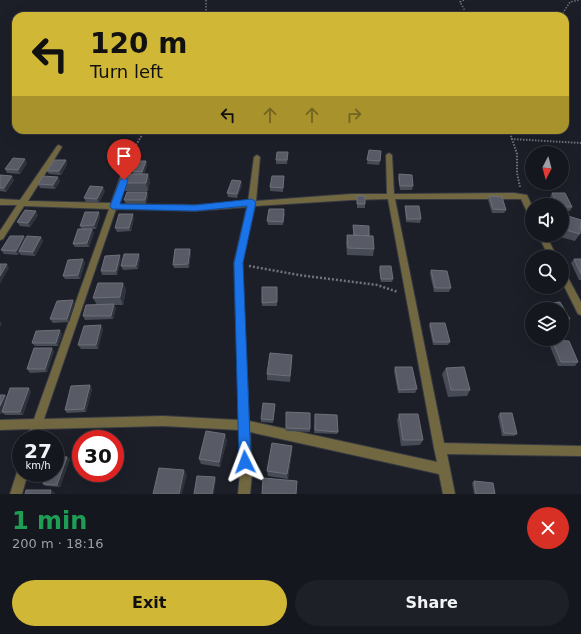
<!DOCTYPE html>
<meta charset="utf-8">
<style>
:root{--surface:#15171e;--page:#1e2027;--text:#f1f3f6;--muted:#9d9fa4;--line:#34363c;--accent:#d1b736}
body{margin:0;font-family:"DejaVu Sans",sans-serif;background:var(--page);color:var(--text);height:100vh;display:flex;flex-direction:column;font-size:15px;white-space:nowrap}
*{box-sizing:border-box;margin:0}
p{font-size:13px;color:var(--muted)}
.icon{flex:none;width:22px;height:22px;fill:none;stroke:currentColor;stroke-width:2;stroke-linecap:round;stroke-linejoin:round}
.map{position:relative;height:494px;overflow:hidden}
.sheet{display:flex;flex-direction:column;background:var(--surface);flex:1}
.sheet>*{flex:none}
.banner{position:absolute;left:12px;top:12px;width:557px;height:122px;border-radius:12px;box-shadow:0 4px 16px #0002,0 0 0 1px var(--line);background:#d1b736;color:#111;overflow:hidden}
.needle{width:26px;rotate:186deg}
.controls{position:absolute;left:525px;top:146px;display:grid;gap:8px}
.controls a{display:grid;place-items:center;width:44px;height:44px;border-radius:50%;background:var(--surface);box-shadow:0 4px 16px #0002,0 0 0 1px var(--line);font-size:20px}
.speed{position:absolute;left:12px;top:430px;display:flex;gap:8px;font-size:20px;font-weight:700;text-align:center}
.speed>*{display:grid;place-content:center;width:52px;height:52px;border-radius:50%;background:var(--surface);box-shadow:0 4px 16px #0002,0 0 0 1px var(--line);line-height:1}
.speed small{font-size:10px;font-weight:400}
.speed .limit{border:6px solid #d22;background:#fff;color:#111}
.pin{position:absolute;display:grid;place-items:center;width:34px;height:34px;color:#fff;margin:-41px -17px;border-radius:50% 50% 50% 0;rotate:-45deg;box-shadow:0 0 4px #0007}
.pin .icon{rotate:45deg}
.me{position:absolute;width:44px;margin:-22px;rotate:357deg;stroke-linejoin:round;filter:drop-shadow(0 0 3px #0008)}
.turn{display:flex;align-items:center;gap:14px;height:84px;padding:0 12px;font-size:18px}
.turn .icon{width:52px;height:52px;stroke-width:2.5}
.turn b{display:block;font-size:28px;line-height:34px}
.lanes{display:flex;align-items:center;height:38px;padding:0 12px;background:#0003;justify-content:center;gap:20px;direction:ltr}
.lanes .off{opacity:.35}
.round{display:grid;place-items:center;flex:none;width:42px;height:42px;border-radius:21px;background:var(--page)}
.summary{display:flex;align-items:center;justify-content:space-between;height:68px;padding:0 12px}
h1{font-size:24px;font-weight:700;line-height:30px;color:#1e9e55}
.action{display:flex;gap:8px;margin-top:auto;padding:8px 12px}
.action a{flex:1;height:46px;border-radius:24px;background:var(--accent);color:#111;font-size:16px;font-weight:700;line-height:46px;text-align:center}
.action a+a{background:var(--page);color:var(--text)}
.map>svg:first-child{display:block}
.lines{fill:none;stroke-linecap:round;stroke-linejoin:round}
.minor-casing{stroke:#373a43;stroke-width:2}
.path-far2{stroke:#71747c;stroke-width:1.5;stroke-dasharray:1.5 1.5;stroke-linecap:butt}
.path-far1{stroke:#71747c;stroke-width:2;stroke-dasharray:1.5 1.5;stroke-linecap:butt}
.path{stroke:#71747c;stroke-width:2.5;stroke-dasharray:2 2;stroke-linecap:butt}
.minor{fill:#716842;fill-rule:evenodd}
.wall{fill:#474b55}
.shaded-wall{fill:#2f333c}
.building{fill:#585b65;stroke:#6d7079}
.route{fill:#1a73e8;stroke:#114b97}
</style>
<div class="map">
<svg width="581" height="494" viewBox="0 0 581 494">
<rect width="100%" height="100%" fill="#1c1f28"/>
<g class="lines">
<g class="minor-casing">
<path id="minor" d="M59 145 62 147 28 201 111 203 129 153 132 151 135 153 118 204 195 205 248 202 254 157 257 155 260 157 256 201 351 194H387L386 155 389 153 392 155 394 194 514 193 527 195 532 206V217L529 216 521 199H395L444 443 581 446V456L447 454 455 494H443L439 474 250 432 252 474 250 494H238L240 474 239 430 163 426 41 429 37 439H27L30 429 0 430V420L34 419 109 209 24 206 3 239 0 240V231L17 205H0V199L20 200 57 146ZM388 199 434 448 437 462 249 421 242 263 255 206 351 200ZM247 207 234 263 239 420 163 416 44 419 116 209 195 211Z
M538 235H546L557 257H549Z
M562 271 565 272 581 302V315L578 314 562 282Z
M21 468V473H28L22 494H10L18 469Z"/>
</g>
<path class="path-far2" d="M206 0V16
M464 0 460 2 464 9 465 16
M561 16 570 2 579 0"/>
<path class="path-far1" d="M509 130 517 154V173L520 187
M511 139 581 143
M136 145 145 130"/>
<path class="path" d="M249 266 299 275 377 285 398 292"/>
<use href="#minor" class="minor"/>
</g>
<path class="wall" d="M126 148 128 152 123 162H111L109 158Z
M369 150 380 161 379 165 367 164Z
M288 156 287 164H276V160Z
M66 160 67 164 61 175 49 174 47 171Z
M146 161 147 165 144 174 150 181 148 191H123L121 183 133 174 132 171Z
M27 163 20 174 7 173 5 169Z
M399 174 413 186 412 190H400L398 178Z
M0 175 14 180 6 192 0 191Z
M284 176 283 192 270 191V187Z
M60 181 55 189 40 188 38 184Z
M242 185 237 198 228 197 227 193Z
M105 191 99 203 86 202 84 198Z
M552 193 572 207 570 211 562 210V205H554L550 197Z
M148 196 146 204H126L124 200Z
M357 196 365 204V208H357Z
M489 196 506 210 504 213H492L488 200Z
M405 206 421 219 420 223 406 222 405 209Z
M285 213 283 225H268L267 221Z
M38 215 30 227 20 226 17 222Z
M562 215 580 234 575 241 556 236V235H562Z
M100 216 96 229H92L94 233 89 247H75L73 244 82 229 80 226Z
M134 218 131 231 117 232 115 228Z
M353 225 369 236 374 249 373 256 347 255 346 243 347 235H353Z
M41 237 43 241 35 256 21 255 19 253 18 255 4 254 1 250 26 239Z
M190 249 191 253 189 268H174L173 265Z
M140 258 138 269 123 270 121 266Z
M83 259 85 263 80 279H65L63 276Z
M121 259 117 275H102L101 271Z
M574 259H581V280H579L571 263Z
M380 266 393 279 392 282H381L379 270Z
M431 270 451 288 449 292H434L430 274Z
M123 283 126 290 123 305H114L116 308 113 319 85 320 83 316 97 305 93 298Z
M277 287V306H262V303Z
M560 302 570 319 567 323H562V309H549L548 306 550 303Z
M75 304 69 322 53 323 50 319Z
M430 323 450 342 448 345H433L429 326Z
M103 329 98 349H81L78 345Z
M62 334 58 346H35L32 343Z
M552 340 578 362 575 366H558L549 344Z
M54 351 47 372 30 373 27 369Z
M292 355V362L290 382 267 380V374Z
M395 367 417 389 415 393H398L394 371Z
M446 368 470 390 467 396 448 397 442 374Z
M90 385 92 389 86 412 67 413 65 410Z
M31 391 23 415H5L2 412 1 414H0V395H5L7 397Z
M275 408 273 423 261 422V419Z
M286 412 310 413V432L286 431Z
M500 413 517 434 514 436H502L498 416Z
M315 414 338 432 337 434 314 433Z
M399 414 423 440 420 445 401 446 397 420Z
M227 440 220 467 201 464 199 459Z
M292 451 288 479 268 476 267 471Z
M67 457 70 459 60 487 46 486 43 484Z
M474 481 495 494H474L472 483Z"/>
<path class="shaded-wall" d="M126 148 128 152 123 162 122 158Z
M25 159 27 163 20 174 18 170Z
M66 160 67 164 61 175 59 171Z
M146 161 147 165 143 176 142 172Z
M148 174 150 181 148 191 146 183Z
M12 176 14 180 6 192 4 188Z
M58 177 60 181 55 189 53 185Z
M241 181 242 185 237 198V194Z
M103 187 105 191 99 203 97 199Z
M147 192 148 196 146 204 145 200Z
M36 211 38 215 30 227 28 223Z
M99 212 100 216 96 229 94 225Z
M133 214 134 218 131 231 129 228Z
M92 229 94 233 89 247 87 243Z
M24 236 27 240 19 251V253L18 255 16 251Z
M41 237 43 241 35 256 33 252Z
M190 249 191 253 189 268 188 264Z
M139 254 140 258 138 269 136 266Z
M120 255 121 259 117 275 116 271Z
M83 259 85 263 80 279 78 275Z
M7 264 9 268 0 284V276Z
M123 283 126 290 123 305 120 297Z
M73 300 75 304 69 322 67 319Z
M114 304 116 308 113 319 111 316Z
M0 321 2 324 0 327Z
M101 325 103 329 98 349 96 345Z
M60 330 62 334 58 346 56 343Z
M52 348 54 351 47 372 45 369Z
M292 355V362L290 382V376Z
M90 385 92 389 86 412 84 409Z
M29 388 31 391 23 415 20 412Z
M5 395 8 399 1 414 0 413V406Z
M225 434 227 440 220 467 219 462Z
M292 446V451L288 479 287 474Z
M67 457 70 459 60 487 57 485Z
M184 470 187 475 182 494H179Z
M215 477 216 480 214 494H212Z
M51 490 56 494H50Z"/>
<path class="building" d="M114 147 126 148 122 158H109Z
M369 150 381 151 380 161 367 160Z
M277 152H288L287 160H276Z
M13 158 25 159 18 170 5 169Z
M54 160H66L59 171H47Z
M136 161H146L142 172 132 171Z
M124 174H148L146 183H121Z
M399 174 412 175 413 186H400Z
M0 175 12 176 4 188H0Z
M43 176 58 177 53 185 38 184Z
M272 176H284L283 188 270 187Z
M232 180 241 181 237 194 227 193Z
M90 186 103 187 97 199 84 198Z
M127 192H147L145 200H124Z
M552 193H565L572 207H562V205H558Z
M357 196H365V204H357Z
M489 196 502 197 506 210 493 209Z
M405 206H419L421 219H407Z
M269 209H284L283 222 267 221Z
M25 210 36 211 28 223 17 222Z
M85 212H99L94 225 80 226Z
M119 214H133L129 228H115Z
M562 214 581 220 580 234 562 229Z
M353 225 369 226V236L354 235Z
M78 229H92L87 243 73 244Z
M347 235 373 236 374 249 348 248Z
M10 236H24L16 251 1 250Z
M27 236 41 237 33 252 19 251Z
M175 249H190L188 264 173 265Z
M124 254H139L136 266H121Z
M120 255 116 271H101L105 256Z
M83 259 78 275 63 276 68 260Z
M574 259H581V274Z
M0 264H7L0 276Z
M380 266H391L393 279H381Z
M431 270 447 271 451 288H435Z
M98 283H123L120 297 93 298Z
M262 287H277V302L262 303Z
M73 300 67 319H50L57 301Z
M560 302 570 319 562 320V309H554L550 303Z
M114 304 111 316H83L86 305Z
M430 323H445L450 342H434Z
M101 325 96 345H78L84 326Z
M60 330 56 343H32L36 331Z
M552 340 569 341 578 362H561Z
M34 348H52L45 369H27Z
M270 353 292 355 290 376 267 374Z
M395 367H412L417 389 399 390Z
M464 367 470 390H451L446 368Z
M90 385 84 409 65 410 71 386Z
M10 388H29L20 412H2Z
M0 395H5L0 406Z
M263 403 275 404 273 420 261 419Z
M286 412 310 413V429L286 428Z
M500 413H512L517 434 504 433Z
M315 414 337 415 338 432 315 430Z
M399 414H418L423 440H403Z
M206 431 225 434 219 462 199 459Z
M272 443 292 446 287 474 267 471Z
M55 456 67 457 57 485 43 484 47 473H55Z
M159 468 184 470 179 494H153Z
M197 476 215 477 212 494H194Z
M263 478 297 481 296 494H262Z
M474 481 493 483 495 494H476Z
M26 490H51L50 494H25Z"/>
<path class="route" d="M124 177 128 180 120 204 195 205 252 199 256 202 243 263 251 462 249 467 245 468 240 467 239 462 234 263 247 206 195 211 112 209 110 206 120 180Z"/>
</svg>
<div class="controls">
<a><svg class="needle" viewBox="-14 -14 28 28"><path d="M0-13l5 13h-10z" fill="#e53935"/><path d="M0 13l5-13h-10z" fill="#9d9fa4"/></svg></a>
<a><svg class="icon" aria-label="sound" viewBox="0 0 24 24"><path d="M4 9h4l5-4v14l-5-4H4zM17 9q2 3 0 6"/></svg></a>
<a><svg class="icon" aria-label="search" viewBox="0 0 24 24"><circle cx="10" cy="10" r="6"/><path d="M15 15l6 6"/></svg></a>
<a><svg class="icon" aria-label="layers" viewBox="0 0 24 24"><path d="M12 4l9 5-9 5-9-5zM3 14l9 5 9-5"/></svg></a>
</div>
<div class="speed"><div>27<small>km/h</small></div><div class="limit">30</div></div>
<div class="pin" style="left:124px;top:180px;background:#d93025"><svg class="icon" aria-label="arrive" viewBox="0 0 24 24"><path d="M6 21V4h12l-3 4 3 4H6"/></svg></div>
<svg class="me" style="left:245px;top:462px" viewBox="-20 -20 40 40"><path d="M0-17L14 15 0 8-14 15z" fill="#1a73e8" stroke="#fff" stroke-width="4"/></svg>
<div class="banner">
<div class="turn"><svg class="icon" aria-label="left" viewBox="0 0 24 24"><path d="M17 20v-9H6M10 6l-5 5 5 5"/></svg><div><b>120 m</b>Turn left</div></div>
<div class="lanes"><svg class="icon" aria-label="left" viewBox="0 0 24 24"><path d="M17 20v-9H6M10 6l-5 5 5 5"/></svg><svg class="icon off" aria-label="ahead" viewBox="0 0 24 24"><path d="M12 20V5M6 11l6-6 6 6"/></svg><svg class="icon off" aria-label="ahead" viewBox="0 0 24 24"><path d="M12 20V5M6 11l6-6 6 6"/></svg><svg class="icon off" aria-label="right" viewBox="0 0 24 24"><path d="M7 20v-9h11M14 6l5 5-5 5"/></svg></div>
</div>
</div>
<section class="sheet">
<div class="summary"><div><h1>1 min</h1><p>200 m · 18:16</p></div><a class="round" style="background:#d93025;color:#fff"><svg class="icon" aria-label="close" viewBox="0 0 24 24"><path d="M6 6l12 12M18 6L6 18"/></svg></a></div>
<div class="action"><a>Exit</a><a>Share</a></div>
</section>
